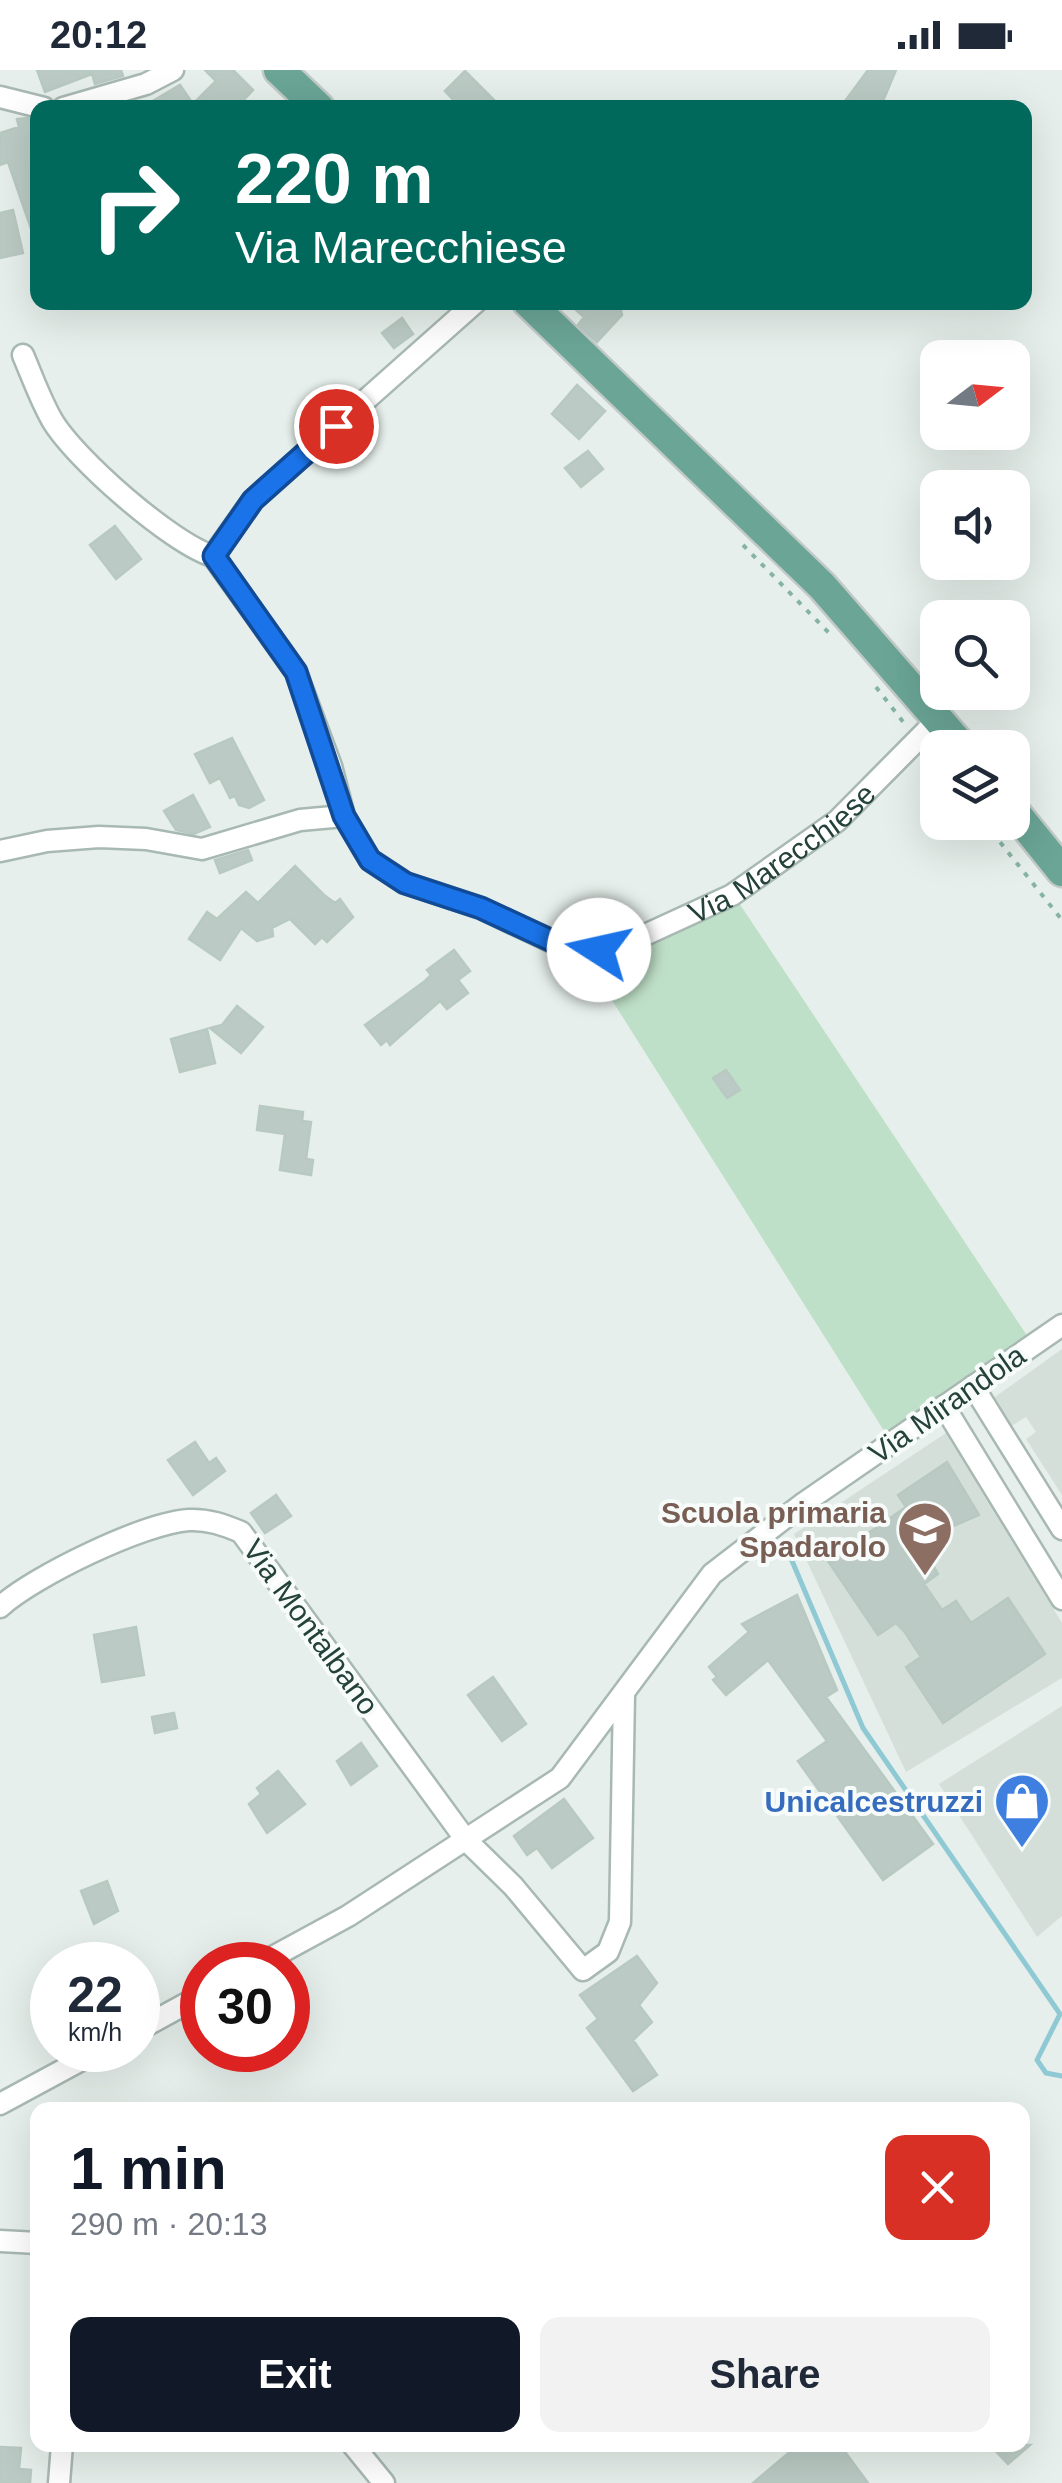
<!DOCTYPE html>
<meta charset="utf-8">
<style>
:root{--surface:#fff;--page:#f2f2f3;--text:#1f2937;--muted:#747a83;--accent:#111827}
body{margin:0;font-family:Arial,sans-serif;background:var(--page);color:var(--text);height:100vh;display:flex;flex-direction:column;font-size:38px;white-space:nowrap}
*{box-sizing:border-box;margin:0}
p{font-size:32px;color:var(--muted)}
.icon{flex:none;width:55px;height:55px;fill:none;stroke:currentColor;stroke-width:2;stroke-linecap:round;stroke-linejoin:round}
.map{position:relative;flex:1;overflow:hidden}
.panel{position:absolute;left:30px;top:2032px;width:1000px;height:350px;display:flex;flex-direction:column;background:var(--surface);border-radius:20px;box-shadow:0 10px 40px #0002}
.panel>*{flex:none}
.banner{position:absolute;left:30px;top:30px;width:1002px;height:210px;border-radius:20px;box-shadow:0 10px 40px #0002;background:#00695c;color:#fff;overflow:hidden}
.needle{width:65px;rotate:74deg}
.tools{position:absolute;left:920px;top:270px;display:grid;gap:20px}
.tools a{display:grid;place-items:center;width:110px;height:110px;border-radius:20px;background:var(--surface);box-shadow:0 10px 40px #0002;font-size:50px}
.speed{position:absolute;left:30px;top:1872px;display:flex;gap:20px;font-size:50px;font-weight:700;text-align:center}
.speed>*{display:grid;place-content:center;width:130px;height:130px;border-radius:50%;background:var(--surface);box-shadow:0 10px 40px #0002;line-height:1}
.speed small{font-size:25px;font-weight:400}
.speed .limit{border:15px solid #d22;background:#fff;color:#111}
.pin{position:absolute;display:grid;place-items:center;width:85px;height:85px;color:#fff;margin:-42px;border:5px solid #fff;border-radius:50%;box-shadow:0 2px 10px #0007}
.me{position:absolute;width:110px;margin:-55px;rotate:280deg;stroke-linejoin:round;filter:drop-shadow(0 0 8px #0008)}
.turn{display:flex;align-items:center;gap:35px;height:210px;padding:0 40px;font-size:45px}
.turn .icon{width:130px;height:130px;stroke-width:2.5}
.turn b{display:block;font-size:70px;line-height:85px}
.round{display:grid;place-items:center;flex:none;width:105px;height:105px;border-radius:20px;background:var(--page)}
.headline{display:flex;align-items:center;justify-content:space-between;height:170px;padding:0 40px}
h1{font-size:60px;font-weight:600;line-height:75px;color:var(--accent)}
.cta{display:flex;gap:20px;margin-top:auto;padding:20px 40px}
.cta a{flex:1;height:115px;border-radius:20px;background:var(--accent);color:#fff;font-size:40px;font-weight:600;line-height:115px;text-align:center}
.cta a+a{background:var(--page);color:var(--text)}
.status{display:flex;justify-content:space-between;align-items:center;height:70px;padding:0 50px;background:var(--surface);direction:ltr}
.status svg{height:28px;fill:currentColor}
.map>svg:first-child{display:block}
.built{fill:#d4dfda}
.green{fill:#bfe0c8}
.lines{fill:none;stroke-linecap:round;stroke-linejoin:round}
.stream{stroke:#8ec9d4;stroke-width:5}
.building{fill:#bbcac4;stroke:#b8c9c2;stroke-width:2.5}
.minor-casing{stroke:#a8b8b2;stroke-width:25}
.primary-casing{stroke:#c2cac8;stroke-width:35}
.path{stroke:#86b3a5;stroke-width:4;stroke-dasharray:5 8;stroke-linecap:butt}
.minor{stroke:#fff;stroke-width:20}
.primary{stroke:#6aa596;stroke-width:30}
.route-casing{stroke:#114b97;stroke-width:25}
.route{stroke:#1a73e8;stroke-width:18}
.labels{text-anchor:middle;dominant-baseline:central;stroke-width:8;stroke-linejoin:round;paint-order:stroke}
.street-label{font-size:30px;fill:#24423a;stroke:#f7fbf9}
.education-label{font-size:30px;font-weight:bold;fill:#785e54;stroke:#f7fbf9;text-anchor:end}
.shop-label{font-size:30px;font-weight:bold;fill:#366cbe;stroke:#f7fbf9;text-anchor:end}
</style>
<div class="status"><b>20:12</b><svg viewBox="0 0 49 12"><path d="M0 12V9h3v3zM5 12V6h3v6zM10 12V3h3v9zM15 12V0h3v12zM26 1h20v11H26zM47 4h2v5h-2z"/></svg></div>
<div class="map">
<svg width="1062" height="2413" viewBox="0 0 1062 2413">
<rect width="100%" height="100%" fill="#e6efeb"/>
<path class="built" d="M1062 1279V1425L1026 1369 1036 1362 1026 1347 1008 1358 995 1337V1327Z
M946 1363 1062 1553V1608L906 1702 794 1464Z
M1062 1636V1846L1037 1867 939 1714Z"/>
<path class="green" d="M739 833 1030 1270 886 1364 591 897Z"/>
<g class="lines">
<path class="stream" d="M784 1472 863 1658 1060 1944 1037 1990 1046 2003 1062 2006"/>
</g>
<path class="building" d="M37 0H121L123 6 95 14 92 4 45 22Z
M205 0H233L253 20 236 38H141L180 15 193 34 216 11Z
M868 0H896L880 38H840Z
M465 1 502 38H461L445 21Z
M27 48 38 51 35 170 8 92 0 95V63L19 57 17 49Z
M13 140 23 183 0 188V143Z
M567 232H619L622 245 597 272 578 255 584 247Z
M402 248 413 264 394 278 382 263Z
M577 315 605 341 579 369 552 344Z
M588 381 603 399 581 417 565 398Z
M115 456 141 489 116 509 90 475Z
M232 668 264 730 249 738 239 735 235 726 230 728 220 708 210 713 195 684Z
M193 725 210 757 194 764 176 760 164 741Z
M248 780 252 790 220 803 215 790Z
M295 796 324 825 335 833 340 829 353 847 327 872 322 867 315 874 290 849 272 858 273 866 257 871 241 858 220 890 189 869 207 842 217 849 246 822 258 833Z
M454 880 470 901 458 910 468 923 447 939 440 931 390 975 387 970 381 975 365 955 425 911 431 905 427 900Z
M237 936 263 957 241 983 210 958 222 955Z
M207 959 215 993 180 1002 171 969Z
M726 1000 740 1020 727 1028 713 1008Z
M260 1036 303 1042 302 1051 311 1052 306 1089 313 1090 311 1105 280 1100 285 1064 257 1060Z
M195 1372 209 1393 216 1388 225 1401 193 1425 168 1390Z
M947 1392 979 1445 919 1471 938 1504 924 1514 942 1540 956 1531 971 1553 1008 1528 1045 1584 943 1653 906 1597 921 1587 904 1561 896 1553 878 1565 828 1491 906 1437 898 1425Z
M276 1425 291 1446 265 1463 251 1443Z
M797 1525 837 1620 826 1627 933 1774 883 1810 798 1691 827 1671 768 1590 726 1625 713 1610 717 1607 709 1597 749 1562 742 1554Z
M136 1557 144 1605 102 1612 94 1565Z
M493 1607 526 1654 502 1671 468 1625Z
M174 1643 177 1658 155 1663 152 1647Z
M361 1673 377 1696 351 1715 337 1691Z
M278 1701 305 1734 267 1763 249 1734 261 1724 257 1718Z
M564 1729 593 1768 552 1798 537 1778 527 1785 514 1766Z
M107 1811 118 1841 94 1854 81 1821Z
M637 1886 657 1913 639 1935 652 1952 633 1970 657 2005 633 2021 587 1958 598 1949 580 1925Z
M798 2375H840L868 2413H753Z
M990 2375H1030L1008 2394Z
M0 2377 21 2378 19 2399 31 2400 30 2413H0Z"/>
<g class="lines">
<g class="minor-casing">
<g id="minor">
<path d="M0 27 44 38"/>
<path d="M63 38 146 14 173 0"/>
<path id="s1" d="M476 232 253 430 213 486 296 602 331 696 344 746 370 790 405 813 481 838 563 877 599 880 634 870 732 825 837 751 939 648"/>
<path d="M23 285C32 306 40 329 52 350 74 388 172 474 213 486"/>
<path d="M0 781 47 771 99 767 146 769 202 779 300 750 344 746"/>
<path d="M973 1316 1062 1459"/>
<path d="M944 1336 1062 1529"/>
<path d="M0 1537C34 1506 144 1453 189 1450 208 1449 224 1455 241 1462L466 1770 513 1816 583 1900 608 1882 620 1852 624 1624"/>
<path d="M258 1895 348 1846 560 1708 712 1504 804 1433 1062 1255"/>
<path d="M138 1960 202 1925"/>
<path d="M0 2034 100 1980"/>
<path d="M0 2171 38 2173"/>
<path d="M353 2375 384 2413"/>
<path d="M59 2413 62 2375"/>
</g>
</g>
<g class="primary-casing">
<path id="primary" d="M279 0 319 38
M528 232 822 516 963 678
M1012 739 1062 801"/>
</g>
<path class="path" d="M743 475 831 565
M876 617 907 657
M929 684 938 695
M984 752 1062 850"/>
<use href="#minor" class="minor"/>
<use href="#primary" class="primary"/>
</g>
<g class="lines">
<g class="route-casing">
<path id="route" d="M336 356 253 430 214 486 296 602 344 746 370 790 405 813 481 838 563 876 599 880"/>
</g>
<use href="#route" class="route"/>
</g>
<defs>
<g id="school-pin" transform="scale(2.875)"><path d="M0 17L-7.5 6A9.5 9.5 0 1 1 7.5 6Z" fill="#8d6e63" stroke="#f7fbf9"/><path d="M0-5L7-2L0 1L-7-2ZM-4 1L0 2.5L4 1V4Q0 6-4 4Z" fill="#fff"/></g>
<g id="shop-pin" transform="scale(2.875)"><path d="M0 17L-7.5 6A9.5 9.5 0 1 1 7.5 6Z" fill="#3f7fe0" stroke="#f7fbf9"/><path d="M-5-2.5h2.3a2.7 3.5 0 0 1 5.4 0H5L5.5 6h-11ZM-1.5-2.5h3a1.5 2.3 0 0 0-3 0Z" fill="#fff"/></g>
</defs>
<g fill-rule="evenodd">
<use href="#school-pin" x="925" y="1459"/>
<use href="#shop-pin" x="1022" y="1731"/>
</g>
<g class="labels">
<g class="street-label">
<text stroke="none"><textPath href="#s1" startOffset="1170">Via Marecchiese</textPath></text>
<text transform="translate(947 1334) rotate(-35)">Via Mirandola</text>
<text transform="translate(311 1557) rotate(54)">Via Montalbano</text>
</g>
<g class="education-label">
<text x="886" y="1442">Scuola primaria<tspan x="886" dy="34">Spadarolo</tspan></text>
</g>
<g class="shop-label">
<text x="983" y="1731">Unicalcestruzzi</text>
</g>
</g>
</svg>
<div class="tools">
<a><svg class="needle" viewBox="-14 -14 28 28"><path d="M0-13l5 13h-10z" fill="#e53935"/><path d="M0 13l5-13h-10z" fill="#747a83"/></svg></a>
<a><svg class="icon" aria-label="sound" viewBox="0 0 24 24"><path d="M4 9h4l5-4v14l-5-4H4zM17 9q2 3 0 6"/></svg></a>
<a><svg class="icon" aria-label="search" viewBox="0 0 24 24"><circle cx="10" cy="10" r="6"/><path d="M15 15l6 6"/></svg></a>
<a><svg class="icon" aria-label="layers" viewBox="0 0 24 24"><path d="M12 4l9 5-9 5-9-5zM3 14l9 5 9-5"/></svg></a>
</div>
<div class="speed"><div>22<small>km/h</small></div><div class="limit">30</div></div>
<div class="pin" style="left:336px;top:356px;background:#d93025"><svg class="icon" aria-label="arrive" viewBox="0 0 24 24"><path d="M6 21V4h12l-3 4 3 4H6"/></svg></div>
<svg class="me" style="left:599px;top:880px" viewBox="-20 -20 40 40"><circle r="19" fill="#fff"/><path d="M0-13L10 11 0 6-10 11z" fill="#1a73e8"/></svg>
<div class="banner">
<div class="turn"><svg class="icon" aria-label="right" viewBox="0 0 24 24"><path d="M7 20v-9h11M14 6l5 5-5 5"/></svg><div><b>220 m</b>Via Marecchiese</div></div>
</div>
<section class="panel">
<div class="headline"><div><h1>1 min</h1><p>290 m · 20:13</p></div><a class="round" style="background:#d93025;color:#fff"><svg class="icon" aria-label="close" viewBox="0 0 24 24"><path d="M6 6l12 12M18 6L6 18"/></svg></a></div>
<div class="cta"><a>Exit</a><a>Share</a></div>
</section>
</div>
